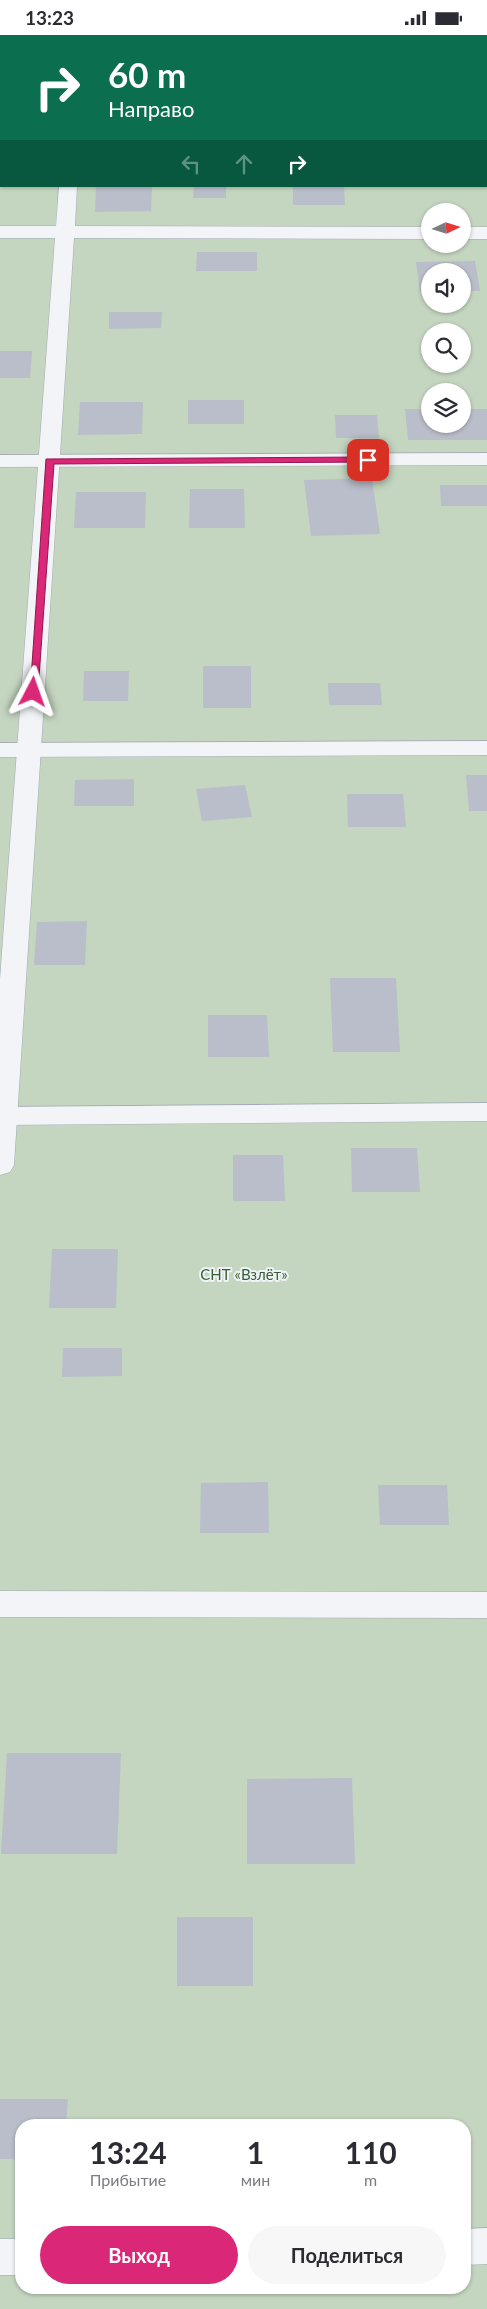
<!DOCTYPE html>
<html lang="ru">
<meta charset="utf-8">
<style>
:root{--surface:#fff;--page:#f7f7f7;--text:#2b2b33;--muted:#7c7c81;--accent:#db2777}
body{margin:0;font-family:Lato,sans-serif;background:var(--page);color:var(--text);height:100vh;display:flex;flex-direction:column;font-size:19px;white-space:nowrap}
*{box-sizing:border-box;margin:0}
p{font-size:16px;color:var(--muted)}
.icon{flex:none;width:28px;height:28px;fill:none;stroke:currentColor;stroke-width:2;stroke-linecap:round;stroke-linejoin:round}
.map{position:relative;flex:1;overflow:hidden}
.details{position:absolute;left:15px;top:2084px;width:456px;height:175px;display:flex;flex-direction:column;background:var(--surface);border-radius:20px;box-shadow:0 1px 4px #0004}
.details>*{flex:none}
.banner{position:absolute;left:0px;top:0px;width:488px;height:152px;box-shadow:0 1px 4px #0004;background:#0b6e4f;color:#fff;overflow:hidden}
.needle{width:32px;rotate:86deg}
.buttons{position:absolute;left:421px;top:168px;display:grid;gap:10px}
.buttons a{display:grid;place-items:center;width:50px;height:50px;border-radius:50%;background:var(--surface);box-shadow:0 1px 4px #0004;font-size:25px}
.pin{position:absolute;display:grid;place-items:center;width:42px;height:42px;color:#fff;margin:-21px;border-radius:10px;box-shadow:0 2px 8px #0006}
.me{position:absolute;width:55px;margin:-28px;rotate:4deg;stroke-linejoin:round;filter:drop-shadow(0 0 4px #0008)}
.turn{display:flex;align-items:center;gap:18px;height:105px;padding:0 25px;font-size:22px}
.turn .icon{width:65px;height:65px;stroke-width:2.5}
.turn b{display:block;font-size:35px;line-height:42px}
.lanes{display:flex;align-items:center;height:48px;padding:0 25px;background:#0003;justify-content:center;gap:25px;direction:ltr}
.lanes .off{opacity:.35}
.eta{display:flex;justify-content:space-evenly;align-items:center;height:85px;text-align:center}
.eta b{font-size:30px;font-weight:700;line-height:35px}
.action{display:flex;gap:10px;margin-top:auto;padding:10px 25px}
.action a{flex:1;height:58px;border-radius:30px;background:var(--accent);color:#fff;font-size:20px;font-weight:700;line-height:58px;text-align:center}
.action a+a{background:var(--page);color:var(--text)}
.status{display:flex;justify-content:space-between;align-items:center;height:35px;padding:0 25px;background:var(--surface);direction:ltr}
.status svg{height:14px;fill:currentColor}
.map>svg:first-child{display:block}
.green{fill:#c4d5c0;fill-rule:evenodd}
.building{fill:#b9beca}
.lines{fill:none;stroke-linecap:round;stroke-linejoin:round}
.lane-casing{stroke:#a4a9b5;stroke-width:1}
.street-casing{stroke:#a4a9b5;stroke-width:1}
.lane{fill:#f2f4f8;fill-rule:evenodd}
.street{fill:#f2f4f8;fill-rule:evenodd}
.route{fill:#db2777;stroke:#8e194d}
.labels{text-anchor:middle;dominant-baseline:central;stroke-width:4;stroke-linejoin:round;paint-order:stroke}
.park-label{font-size:15px;fill:#386033;stroke:#eff2f7}
</style>
<div class="status"><b>13:23</b><svg viewBox="0 0 49 12"><path d="M0 12V9h3v3zM5 12V6h3v6zM10 12V3h3v9zM15 12V0h3v12zM26 1h20v11H26zM47 4h2v5h-2z"/></svg></div>
<div class="map">
<svg width="487" height="2274" viewBox="0 0 487 2274">
<rect width="100%" height="100%" fill="#dfe3ea"/>
<path class="green" d="M0 0H487V2274H0ZM1 1H486V151H1ZM430 176H462V209H430ZM430 236H462V269H430ZM430 296H462V329H430ZM430 356H462V389H430ZM21 2090H465V2252H21Z"/>
<path class="building" d="M96 151H152L151 176 95 177Z
M194 151H226V163H193Z
M293 151H344L345 170H293Z
M197 217H257V236H196Z
M475 226 480 256H462V236H430V257H420L416 227Z
M109 277H162L161 293 109 294Z
M0 316H32L30 343H0Z
M188 365H244V389H188Z
M80 367H143L142 399 78 400Z
M405 374H430V389H462V374H487V405H408Z
M335 380H377L379 403H336Z
M372 443 380 499 311 501 304 445Z
M440 450H487V471H441Z
M190 454H244L245 493H189Z
M76 457H146L145 493H74Z
M203 631H251V673H203Z
M84 636H129L128 666H83Z
M328 648H380L382 670H329Z
M466 740H487V776H469Z
M134 744V771H74L75 745Z
M245 750 252 782 202 786 196 754Z
M347 759H403L406 792H348Z
M87 886 85 930H34L37 887Z
M330 943H396L400 1017H333Z
M208 980H267L269 1022H208Z
M351 1113H417L420 1157H352Z
M233 1120H283L285 1166H233Z
M52 1214H118L116 1273H49Z
M63 1313H122V1341L62 1342Z
M268 1447 269 1498H200L201 1448Z
M378 1450H447L449 1490H380Z
M7 1718H121L117 1819H1Z
M352 1743 355 1829H247V1744Z
M177 1882H253V1951H177Z
M0 2064H68L66 2090H21V2124H0Z"/>
<g class="lines">
<g class="lane-casing">
<path id="lane" d="M484 1H487V11L486 1Z
M487 418V430L0 432V420Z
M487 706V720L0 722V708Z
M487 1068V1086L0 1090V1072Z
M0 1556 487 1557V1583L0 1582Z
M487 2193V2229L465 2230V2194Z
M0 2204H21V2240H0Z"/>
</g>
<g class="street-casing">
<path id="street" d="M70 0H88V1H70Z
M59 151H77L75 191 430 192V204L74 203 14 1130 10 1137 0 1140V944L55 203H0V191H56Z
M462 192H487V204H462Z"/>
</g>
<use href="#lane" class="lane"/>
<use href="#street" class="street"/>
</g>
<path class="route" d="M368 422 372 425 371 427 54 429 38 657 36 659H30L46 424Z"/>
<g class="labels">
<g class="park-label">
<text x="244" y="1239">СНТ «Взлёт»</text>
</g>
</g>
</svg>
<div class="buttons">
<a><svg class="needle" viewBox="-14 -14 28 28"><path d="M0-13l5 13h-10z" fill="#e53935"/><path d="M0 13l5-13h-10z" fill="#7c7c81"/></svg></a>
<a><svg class="icon" aria-label="sound" viewBox="0 0 24 24"><path d="M4 9h4l5-4v14l-5-4H4zM17 9q2 3 0 6"/></svg></a>
<a><svg class="icon" aria-label="search" viewBox="0 0 24 24"><circle cx="10" cy="10" r="6"/><path d="M15 15l6 6"/></svg></a>
<a><svg class="icon" aria-label="layers" viewBox="0 0 24 24"><path d="M12 4l9 5-9 5-9-5zM3 14l9 5 9-5"/></svg></a>
</div>
<div class="pin" style="left:368px;top:425px;background:#d93025"><svg class="icon" aria-label="arrive" viewBox="0 0 24 24"><path d="M6 21V4h12l-3 4 3 4H6"/></svg></div>
<svg class="me" style="left:33px;top:657px" viewBox="-20 -20 40 40"><path d="M0-17L14 15 0 8-14 15z" fill="#db2777" stroke="#fff" stroke-width="4"/></svg>
<div class="banner">
<div class="turn"><svg class="icon" aria-label="right" viewBox="0 0 24 24"><path d="M7 20v-9h11M14 6l5 5-5 5"/></svg><div><b>60 m</b>Направо</div></div>
<div class="lanes"><svg class="icon off" aria-label="left" viewBox="0 0 24 24"><path d="M17 20v-9H6M10 6l-5 5 5 5"/></svg><svg class="icon off" aria-label="ahead" viewBox="0 0 24 24"><path d="M12 20V5M6 11l6-6 6 6"/></svg><svg class="icon" aria-label="right" viewBox="0 0 24 24"><path d="M7 20v-9h11M14 6l5 5-5 5"/></svg></div>
</div>
<section class="details">
<div class="eta">
<div><b>13:24</b><p>Прибытие</p></div>
<div><b>1</b><p>мин</p></div>
<div><b>110</b><p>m</p></div>
</div>
<div class="action"><a>Выход</a><a>Поделиться</a></div>
</section>
</div>
